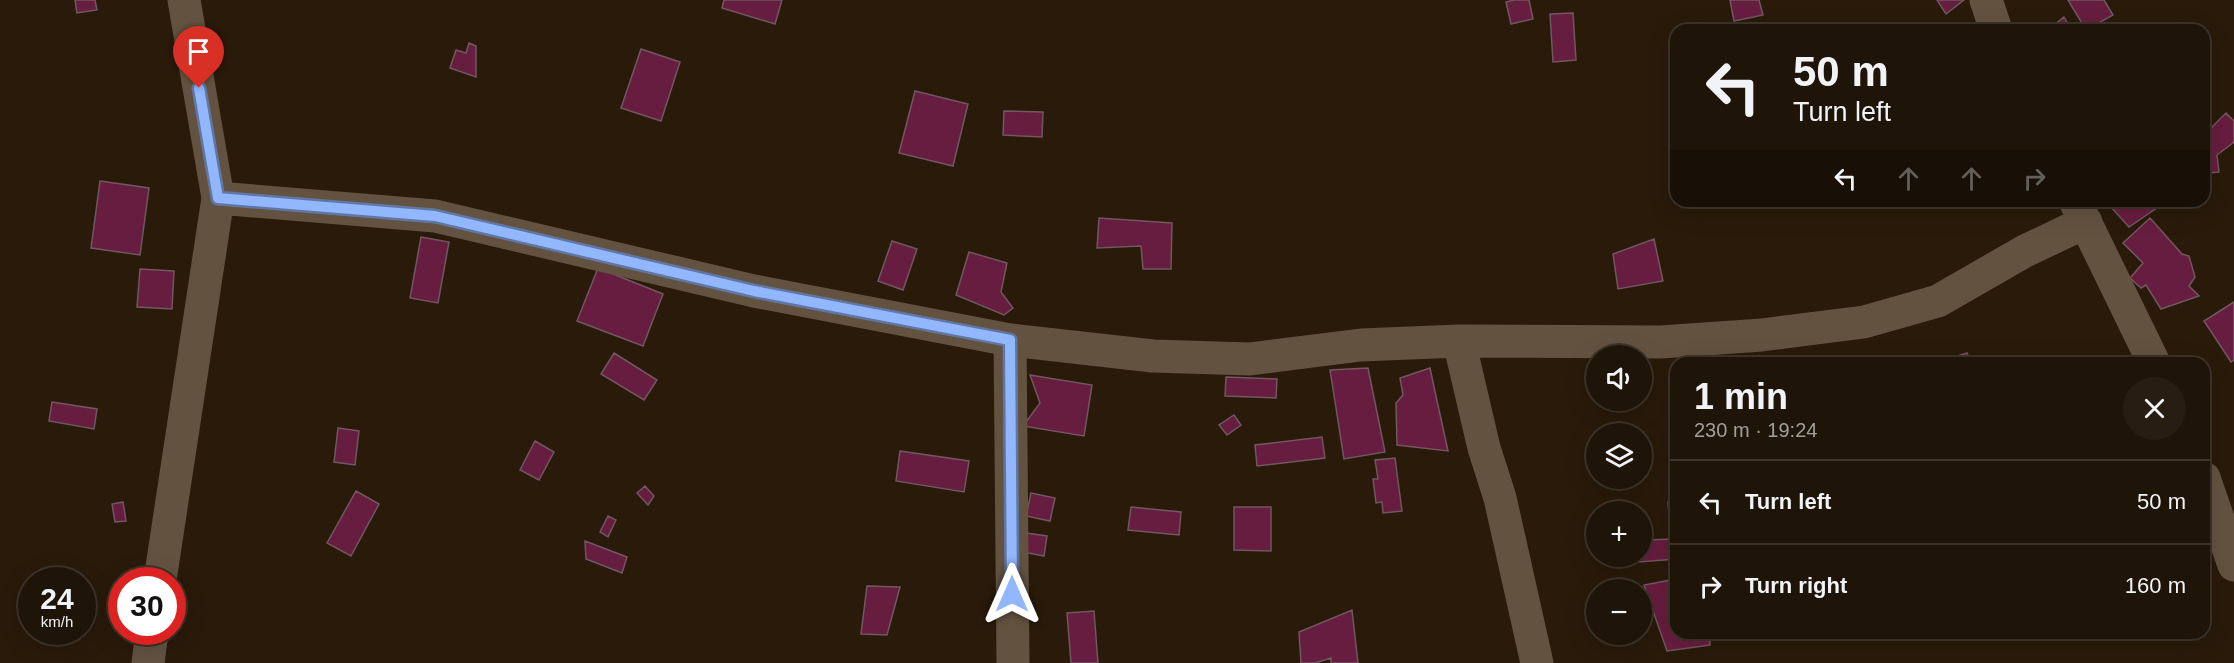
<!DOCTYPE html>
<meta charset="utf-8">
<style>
:root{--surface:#1f1408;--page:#271d12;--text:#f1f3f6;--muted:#a19e9c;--line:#3c3329}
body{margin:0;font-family:Helvetica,sans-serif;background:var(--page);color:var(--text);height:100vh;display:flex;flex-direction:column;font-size:22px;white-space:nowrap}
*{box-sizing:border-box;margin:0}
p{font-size:20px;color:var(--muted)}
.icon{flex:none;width:33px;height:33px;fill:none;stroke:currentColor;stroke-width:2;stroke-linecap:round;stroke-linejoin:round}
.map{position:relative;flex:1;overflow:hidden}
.drawer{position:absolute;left:1670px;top:357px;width:540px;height:282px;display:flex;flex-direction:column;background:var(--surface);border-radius:18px;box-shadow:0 6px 24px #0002,0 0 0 2px var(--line)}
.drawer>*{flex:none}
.hud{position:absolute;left:1670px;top:24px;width:540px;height:183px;border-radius:18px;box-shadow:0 6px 24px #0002,0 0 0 2px var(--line);background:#1f1408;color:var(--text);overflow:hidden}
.controls{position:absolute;left:1586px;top:345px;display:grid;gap:12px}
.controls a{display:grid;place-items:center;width:66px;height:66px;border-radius:50%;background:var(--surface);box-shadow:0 6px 24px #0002,0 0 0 2px var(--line);font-size:30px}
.speed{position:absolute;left:18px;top:567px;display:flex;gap:12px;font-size:30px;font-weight:700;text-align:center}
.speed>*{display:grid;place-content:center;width:78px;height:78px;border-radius:50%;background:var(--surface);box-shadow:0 6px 24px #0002,0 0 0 2px var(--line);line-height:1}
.speed small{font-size:15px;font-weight:400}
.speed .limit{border:9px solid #d22;background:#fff;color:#111}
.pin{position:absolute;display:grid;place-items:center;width:51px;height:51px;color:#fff;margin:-62px -26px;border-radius:50% 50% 50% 0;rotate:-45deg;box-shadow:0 0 6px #0007}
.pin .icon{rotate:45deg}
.me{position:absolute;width:66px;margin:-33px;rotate:0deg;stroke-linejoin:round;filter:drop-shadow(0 0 4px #0008)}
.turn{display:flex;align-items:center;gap:21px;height:126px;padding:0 24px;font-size:27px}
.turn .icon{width:78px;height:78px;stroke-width:2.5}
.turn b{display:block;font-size:42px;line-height:51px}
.lanes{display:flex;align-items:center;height:57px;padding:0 24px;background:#0003;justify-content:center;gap:30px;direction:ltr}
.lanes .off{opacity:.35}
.round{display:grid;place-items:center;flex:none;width:63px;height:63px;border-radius:32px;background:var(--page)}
.head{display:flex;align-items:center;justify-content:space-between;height:102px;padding:0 24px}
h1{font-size:36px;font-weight:700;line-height:45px}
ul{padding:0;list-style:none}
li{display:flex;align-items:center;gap:18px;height:84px;padding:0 24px;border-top:2px solid var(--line)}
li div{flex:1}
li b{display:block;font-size:22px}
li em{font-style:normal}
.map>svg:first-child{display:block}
.building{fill:#671d3f;stroke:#705760;stroke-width:1.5}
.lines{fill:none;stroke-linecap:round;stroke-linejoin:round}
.street{stroke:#635240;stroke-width:33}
.route-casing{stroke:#6077a4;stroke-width:15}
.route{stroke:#93b7fd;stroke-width:10}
</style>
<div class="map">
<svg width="2234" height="663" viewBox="0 0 2234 663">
<rect width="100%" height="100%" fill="#291a0a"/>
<path class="building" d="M75 0H95L97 10 77 13Z
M724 0H782L775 24 722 8Z
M1514 0H1529L1533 19 1511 24 1506 2Z
M1730 0H1759L1763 15 1734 21Z
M1937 0H1964L1946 14Z
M2068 0H2104L2113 15 2086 30Z
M1573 13 1576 60 1553 62 1550 14Z
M2064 17 2071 30H2048Z
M469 43 476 46V77L450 68 456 50 466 53Z
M641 49 680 62 661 121 621 108Z
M915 91 968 104 953 166 899 153Z
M1004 111 1043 112 1042 137 1003 135Z
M2226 113 2234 121V142L2217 155 2219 172 2207 173 2204 168V135Z
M100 181 149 188 140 255 91 248Z
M2118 201H2167L2129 227 2111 207Z
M1099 218 1172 223 1171 269H1143L1141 246 1097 248Z
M2150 218 2182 254 2189 256 2195 277 2189 286 2199 296 2161 309 2146 285 2141 288 2130 278 2143 263 2123 243Z
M421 237 449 242 438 303 410 298Z
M1654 239 1663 281 1618 289 1613 254Z
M892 241 917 249 903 290 878 281Z
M969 252 1007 263 1001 292 1013 308 1004 315 956 295Z
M598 268 663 294 643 346 577 321Z
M140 269 174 271 172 309 137 307Z
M2234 302V360L2231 362 2204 321Z
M614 353 657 380 644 400 601 374Z
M1967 353 1971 363H1936Z
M1368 368 1385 452 1344 459 1330 370Z
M1430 368 1434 387 1448 451 1397 445 1396 403 1403 395 1400 378Z
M1030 375 1092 385 1084 436 1023 426 1040 403Z
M1226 377 1277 379 1276 398 1225 396Z
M52 402 97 409 94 429 49 421Z
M1234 415 1241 425 1227 435 1219 425Z
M338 428 359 431 355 465 334 462Z
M1322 437 1325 458 1257 466 1255 445Z
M535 441 554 452 539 480 520 470Z
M900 451 969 461 964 492 896 481Z
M1395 458 1402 511 1383 513 1382 502 1376 503 1373 479H1378L1375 460Z
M645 486 654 496 648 505 637 493Z
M356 491 379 504 351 556 327 543Z
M1031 493 1055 498 1050 521 1026 516Z
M123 502 126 521 115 522 112 504Z
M1668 502H1676V559L1639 562 1641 512H1645L1647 540 1671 539Z
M1131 507 1181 512 1179 535 1128 530Z
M1234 507H1271V551L1234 550Z
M608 516 616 520 608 537 600 532Z
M1026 533 1047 536 1044 556 1023 552Z
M585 541 627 557 622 573 586 559Z
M1676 579V633H1709L1710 645 1667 651 1644 585Z
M867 586 900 587 887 635 861 634Z
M1352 610 1358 663H1331V658L1315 663H1301L1299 632Z
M1094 611 1098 663H1071L1067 613Z"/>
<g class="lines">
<path class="street" d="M1986 0 1996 30
M218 198 435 216 754 291 1010 340 1153 356 1250 359 1361 345 1459 341 1661 342 1762 335 1864 322 1938 301 2025 251 2086 222
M2075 201 2154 363
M1010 340 1013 663
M1459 341 1484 448 1500 498 1537 663
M2204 478 2234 565
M160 580 218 198 184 0
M148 663 152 632"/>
</g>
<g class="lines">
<g class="route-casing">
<path id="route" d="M199 88 218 198 435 216 754 291 1010 340 1012 594"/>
</g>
<use href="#route" class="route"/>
</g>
</svg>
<div class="controls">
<a><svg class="icon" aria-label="sound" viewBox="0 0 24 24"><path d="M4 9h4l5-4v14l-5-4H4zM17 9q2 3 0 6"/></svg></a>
<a><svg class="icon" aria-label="layers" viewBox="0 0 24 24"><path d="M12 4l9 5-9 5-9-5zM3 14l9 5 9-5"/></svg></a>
<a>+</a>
<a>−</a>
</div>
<div class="speed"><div>24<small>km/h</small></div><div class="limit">30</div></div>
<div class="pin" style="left:199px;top:88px;background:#d93025"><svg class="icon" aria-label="arrive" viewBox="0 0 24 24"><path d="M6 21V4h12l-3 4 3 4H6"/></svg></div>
<svg class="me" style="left:1012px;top:594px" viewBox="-20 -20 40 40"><path d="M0-17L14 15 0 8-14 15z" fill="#93b7fd" stroke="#fff" stroke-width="4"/></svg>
<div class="hud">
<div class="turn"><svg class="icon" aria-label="left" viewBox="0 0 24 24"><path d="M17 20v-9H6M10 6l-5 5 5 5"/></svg><div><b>50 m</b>Turn left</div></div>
<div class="lanes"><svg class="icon" aria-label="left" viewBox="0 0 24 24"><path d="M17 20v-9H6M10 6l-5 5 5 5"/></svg><svg class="icon off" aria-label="ahead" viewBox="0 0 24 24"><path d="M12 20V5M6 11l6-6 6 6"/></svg><svg class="icon off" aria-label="ahead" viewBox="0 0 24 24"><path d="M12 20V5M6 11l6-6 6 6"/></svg><svg class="icon off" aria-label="right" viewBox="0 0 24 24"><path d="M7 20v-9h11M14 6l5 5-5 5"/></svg></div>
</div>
<section class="drawer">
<div class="head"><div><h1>1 min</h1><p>230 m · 19:24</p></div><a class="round"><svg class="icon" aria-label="close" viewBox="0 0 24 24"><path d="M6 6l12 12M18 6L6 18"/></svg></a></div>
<ul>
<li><svg class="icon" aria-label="left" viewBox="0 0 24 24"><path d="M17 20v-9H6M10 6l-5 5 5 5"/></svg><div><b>Turn left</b></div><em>50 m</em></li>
<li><svg class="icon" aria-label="right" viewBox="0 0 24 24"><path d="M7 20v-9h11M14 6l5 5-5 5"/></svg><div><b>Turn right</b></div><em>160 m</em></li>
</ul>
</section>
</div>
